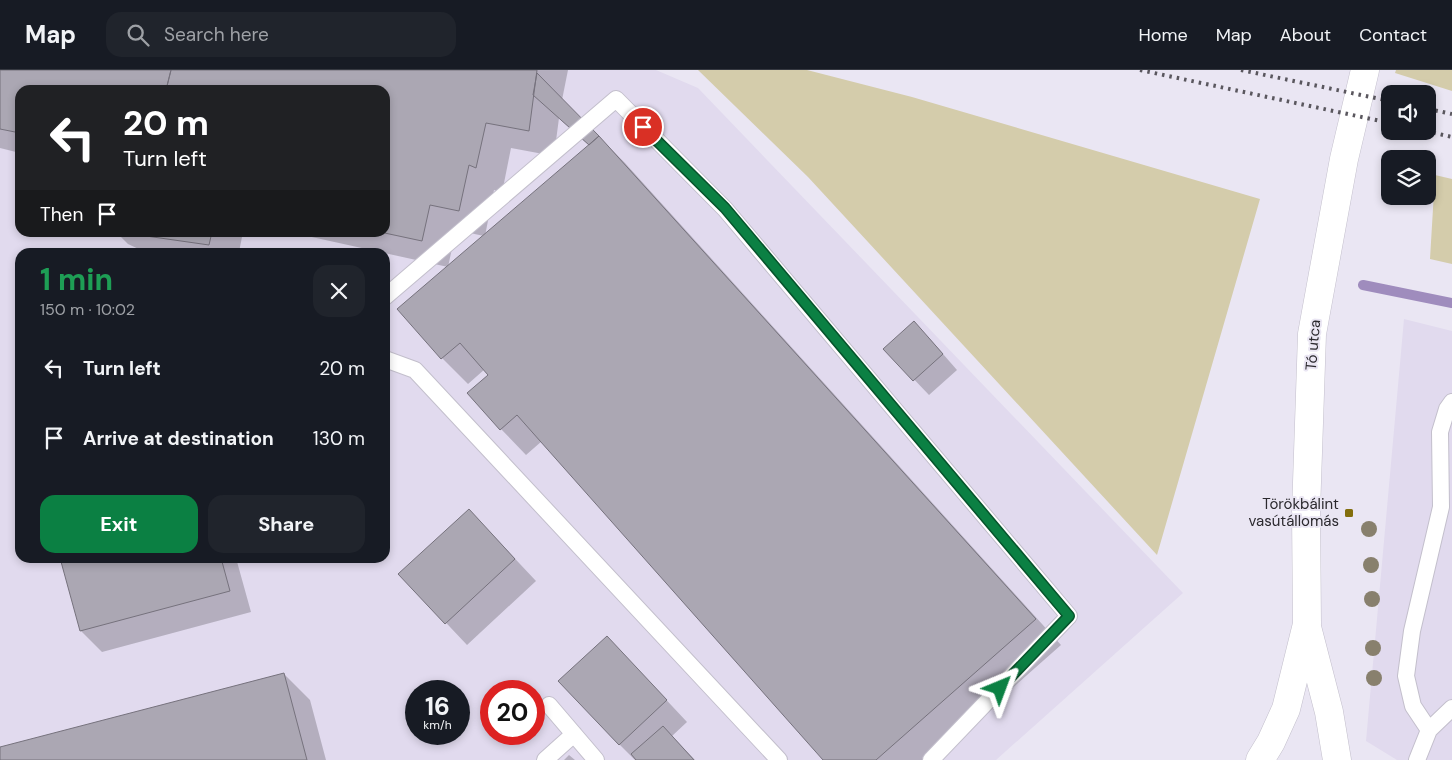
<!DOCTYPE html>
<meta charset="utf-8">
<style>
:root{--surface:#171b24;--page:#20242c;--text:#f1f3f6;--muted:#9ea1a6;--line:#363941;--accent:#0b8043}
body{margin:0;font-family:"DM Sans",sans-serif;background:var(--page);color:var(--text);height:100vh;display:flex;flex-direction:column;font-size:19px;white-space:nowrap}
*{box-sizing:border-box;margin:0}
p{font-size:16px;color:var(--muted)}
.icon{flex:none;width:28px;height:28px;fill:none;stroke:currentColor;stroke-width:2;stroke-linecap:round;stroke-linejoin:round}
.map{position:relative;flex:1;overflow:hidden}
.side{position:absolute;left:15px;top:178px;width:375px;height:315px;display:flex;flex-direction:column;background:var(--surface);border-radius:15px;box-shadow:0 2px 8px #0003}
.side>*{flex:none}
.guide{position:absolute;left:15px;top:15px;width:375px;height:152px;border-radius:15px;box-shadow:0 2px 8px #0003;background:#202124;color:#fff;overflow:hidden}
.buttons{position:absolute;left:1381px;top:15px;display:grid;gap:10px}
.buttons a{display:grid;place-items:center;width:55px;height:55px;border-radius:10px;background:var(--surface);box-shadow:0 2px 8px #0003;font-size:25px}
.speed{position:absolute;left:405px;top:610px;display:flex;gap:10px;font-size:25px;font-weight:700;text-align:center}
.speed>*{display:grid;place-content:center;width:65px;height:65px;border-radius:50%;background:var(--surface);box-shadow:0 2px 8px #0003;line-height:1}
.speed small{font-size:12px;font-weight:400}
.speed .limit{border:8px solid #d22;background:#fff;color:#111}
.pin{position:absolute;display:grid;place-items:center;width:42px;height:42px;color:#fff;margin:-21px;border:2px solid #fff;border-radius:50%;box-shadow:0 1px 5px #0007}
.me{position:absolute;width:55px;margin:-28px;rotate:44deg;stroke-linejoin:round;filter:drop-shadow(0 0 4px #0008)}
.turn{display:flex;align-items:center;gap:18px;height:105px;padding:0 25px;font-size:22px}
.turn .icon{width:65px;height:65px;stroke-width:2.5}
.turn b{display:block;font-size:35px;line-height:42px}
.then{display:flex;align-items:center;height:48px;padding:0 25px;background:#0003;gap:10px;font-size:19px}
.round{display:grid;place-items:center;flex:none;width:52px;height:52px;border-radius:15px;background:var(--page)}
.summary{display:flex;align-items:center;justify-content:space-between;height:85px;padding:0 25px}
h1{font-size:30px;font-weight:700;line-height:38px;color:#1e9e55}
.button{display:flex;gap:10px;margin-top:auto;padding:10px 25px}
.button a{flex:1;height:58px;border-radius:15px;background:var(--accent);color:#fff;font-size:20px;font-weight:700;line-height:58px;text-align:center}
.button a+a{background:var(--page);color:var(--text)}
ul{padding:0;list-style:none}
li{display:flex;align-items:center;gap:15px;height:70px;padding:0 25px}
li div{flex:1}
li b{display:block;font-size:19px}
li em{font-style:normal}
header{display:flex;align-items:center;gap:30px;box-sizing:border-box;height:70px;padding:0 25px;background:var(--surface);border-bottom:1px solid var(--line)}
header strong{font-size:24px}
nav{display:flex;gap:28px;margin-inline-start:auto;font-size:18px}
.search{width:350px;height:45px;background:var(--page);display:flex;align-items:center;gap:12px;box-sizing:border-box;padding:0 18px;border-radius:15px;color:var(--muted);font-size:19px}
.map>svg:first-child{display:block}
.built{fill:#e1daee;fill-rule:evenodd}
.green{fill:#d4ccab}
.shadow{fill:#0003;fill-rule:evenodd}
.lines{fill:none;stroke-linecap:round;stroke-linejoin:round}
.stream{stroke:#9f8cbd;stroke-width:10}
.building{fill:#aba7b3;stroke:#76727d}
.service-casing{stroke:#c3bfcc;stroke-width:18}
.secondary-casing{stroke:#c3bfcc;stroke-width:29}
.service{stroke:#fff;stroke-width:16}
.secondary{stroke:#fff;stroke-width:28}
.rail{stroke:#5a575e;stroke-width:4;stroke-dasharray:2.5 5;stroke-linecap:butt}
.tree{fill:#88806d}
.route-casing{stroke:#07532c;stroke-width:12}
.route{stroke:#0b8043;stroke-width:9}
.poi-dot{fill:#836e0c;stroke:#eae6f3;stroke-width:2}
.labels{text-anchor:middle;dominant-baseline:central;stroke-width:4;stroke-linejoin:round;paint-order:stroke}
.street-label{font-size:15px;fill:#2b292e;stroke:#eae6f3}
.poi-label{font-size:15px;fill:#2b292e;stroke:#eae6f3;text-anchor:end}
</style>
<header>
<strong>Map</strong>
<div class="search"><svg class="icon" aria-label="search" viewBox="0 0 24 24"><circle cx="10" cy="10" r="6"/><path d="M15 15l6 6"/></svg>Search here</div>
<nav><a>Home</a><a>Map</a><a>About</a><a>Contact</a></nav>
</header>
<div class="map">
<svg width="1452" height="690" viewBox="0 0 1452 690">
<rect width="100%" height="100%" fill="#eae6f3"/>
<path class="built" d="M0 0H656L698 18 1183 523 996 690H0ZM20 20H385V162H20ZM20 182H385V488H20ZM416 621H459V664H416ZM491 621H534V664H491Z
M1404 249 1452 261V690H1397L1366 671Z"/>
<path class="green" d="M698 0H807L912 27 1260 129 1157 485 808 107Z
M1396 0H1452V21L1395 3Z
M1435 105 1452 109V194L1430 189Z"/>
<path class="shadow" d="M0 0H568L562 30 625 93 1061 575 931 690H825L542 371 526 385 501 359 490 305 485 299 468 314 442 288 484 166 456 160 448 197 289 162H385V20H20V83L0 78ZM559 48 590 76 485 166 494 120 502 123 511 78 554 86Z
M116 162H243L239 182H145L128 174Z
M929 268 957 300 929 325 885 279Z
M490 462 536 511 467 575 400 504Z
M61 488H236L251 542 102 582 81 561Z
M628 589 687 652 672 666 695 690H635L619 674Z
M284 604 310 630 326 690H0V678Z
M569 685 575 690H564Z"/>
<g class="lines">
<path class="stream" d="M1363 215 1452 233"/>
</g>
<path class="building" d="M0 0H171L166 20H20V63L0 59Z
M171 0H537L529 61 486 53 476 98 469 95 459 141 430 135 422 171 380 162H385V20H166Z
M537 3 599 66 589 75 533 25Z
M599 66 1036 549 876 690H823L517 345 500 360 467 323 488 305 460 273 441 289 397 239Z
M133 162H212L209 175 132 164Z
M914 251 943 284 913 311 883 279Z
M469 439 515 489 445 554 398 504Z
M60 488H221L230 521 80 561Z
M607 566 667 630 619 675 558 611Z
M284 603 307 690H0V677Z
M663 656 694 690H636L631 684Z"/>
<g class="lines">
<g class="service-casing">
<path id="service" d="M385 227 616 29 725 139 1069 546 931 690
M385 289 415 300 779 690
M549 635 596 690
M1429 660 1413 636 1406 606 1412 561 1441 437 1440 362 1447 339 1452 332
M545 690 574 664
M1417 690 1429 660 1452 638"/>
</g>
<g class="secondary-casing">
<path id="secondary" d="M1307 557 1329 642 1337 690
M1260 690 1271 672 1286 639 1307 554 1306 442 1312 264 1344 89 1365 0"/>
</g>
<use href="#service" class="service"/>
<use href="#secondary" class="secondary"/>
<path class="rail" d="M1140 0 1390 53
M1241 0 1390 31
M1428 39 1452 44
M1426 61 1452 67"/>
</g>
<g class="tree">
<circle cx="1369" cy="459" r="8"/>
<circle cx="1371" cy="495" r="8"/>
<circle cx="1372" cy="529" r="8"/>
<circle cx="1373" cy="578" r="8"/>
<circle cx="1374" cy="608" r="8"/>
</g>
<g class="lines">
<g class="route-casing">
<path id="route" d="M643 57 725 138 1069 546 1000 618"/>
</g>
<use href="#route" class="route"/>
</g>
<rect class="poi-dot" x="1344" y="438" width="10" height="10" rx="2.5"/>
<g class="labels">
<g class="street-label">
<text transform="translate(1313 275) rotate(-85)">Tó utca</text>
</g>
<g class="poi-label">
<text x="1339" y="434">Törökbálint<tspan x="1339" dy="17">vasútállomás</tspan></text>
</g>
</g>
</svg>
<div class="buttons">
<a><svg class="icon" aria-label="sound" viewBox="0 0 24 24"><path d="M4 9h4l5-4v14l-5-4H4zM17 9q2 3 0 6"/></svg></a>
<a><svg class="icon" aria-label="layers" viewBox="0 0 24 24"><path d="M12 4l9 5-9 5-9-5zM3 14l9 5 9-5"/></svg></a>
</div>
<div class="speed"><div>16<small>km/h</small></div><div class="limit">20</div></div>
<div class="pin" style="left:643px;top:57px;background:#d93025"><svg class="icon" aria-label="arrive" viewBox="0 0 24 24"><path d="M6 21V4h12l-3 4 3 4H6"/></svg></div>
<svg class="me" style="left:1000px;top:618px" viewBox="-20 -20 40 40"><path d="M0-17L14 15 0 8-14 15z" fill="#0b8043" stroke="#fff" stroke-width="4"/></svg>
<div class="guide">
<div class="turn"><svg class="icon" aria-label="left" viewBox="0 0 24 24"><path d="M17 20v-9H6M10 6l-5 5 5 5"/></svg><div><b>20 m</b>Turn left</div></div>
<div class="then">Then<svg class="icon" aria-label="arrive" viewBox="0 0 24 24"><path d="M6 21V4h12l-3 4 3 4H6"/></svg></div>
</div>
<section class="side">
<div class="summary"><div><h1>1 min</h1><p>150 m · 10:02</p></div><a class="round"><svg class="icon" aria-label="close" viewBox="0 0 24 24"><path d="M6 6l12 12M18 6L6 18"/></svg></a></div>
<ul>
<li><svg class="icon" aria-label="left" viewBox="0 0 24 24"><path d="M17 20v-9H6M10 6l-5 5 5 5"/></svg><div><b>Turn left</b></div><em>20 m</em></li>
<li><svg class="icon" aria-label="arrive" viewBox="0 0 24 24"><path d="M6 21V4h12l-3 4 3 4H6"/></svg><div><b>Arrive at destination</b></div><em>130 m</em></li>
</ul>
<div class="button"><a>Exit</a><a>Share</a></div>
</section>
</div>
